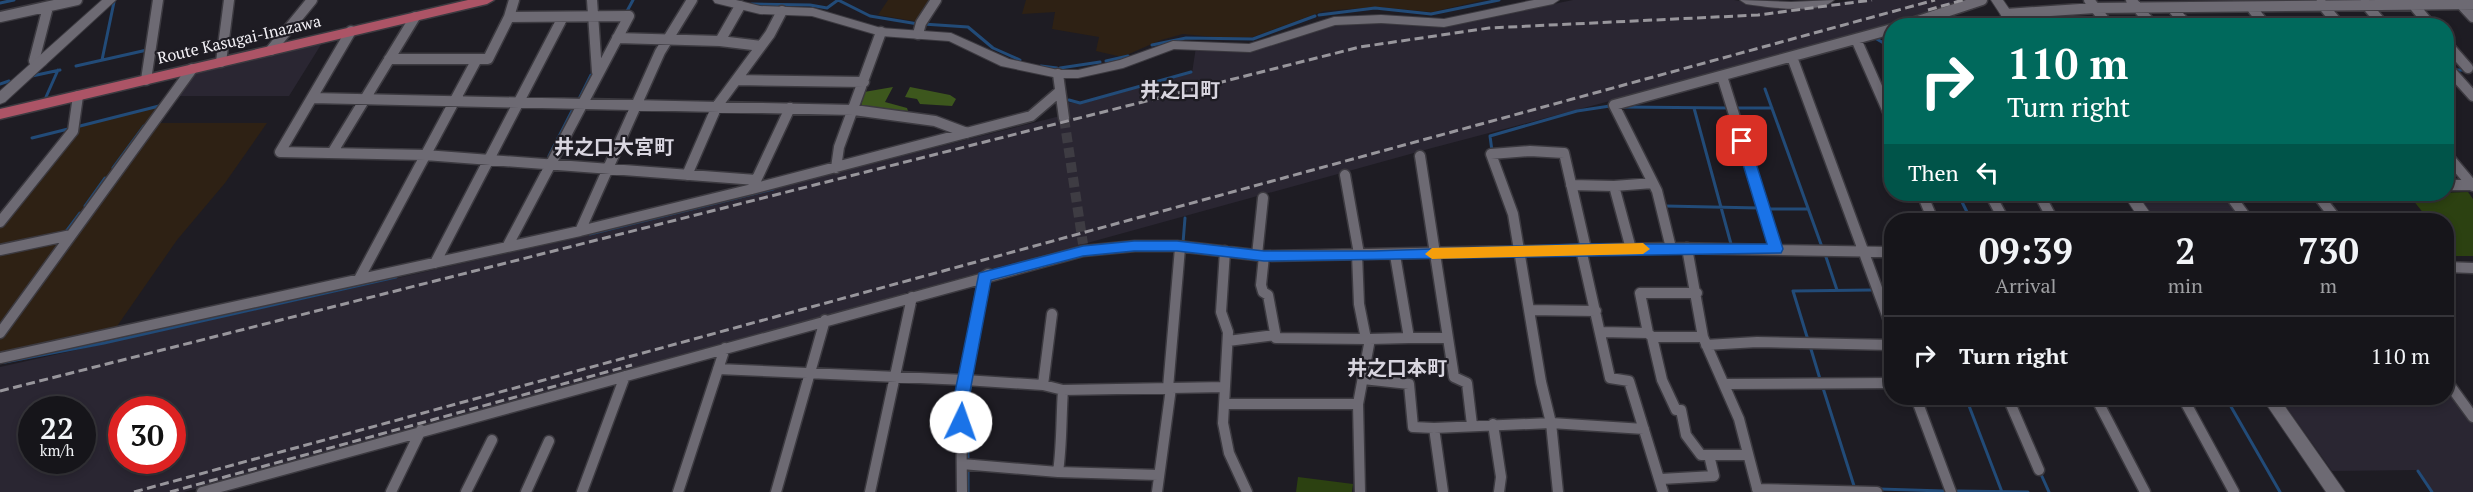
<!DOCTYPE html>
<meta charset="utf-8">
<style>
:root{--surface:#16151a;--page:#1f1e23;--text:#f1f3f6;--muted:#9e9fa2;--line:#353439}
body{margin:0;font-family:"PT Serif","Noto Sans JP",serif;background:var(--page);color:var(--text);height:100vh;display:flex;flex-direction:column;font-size:22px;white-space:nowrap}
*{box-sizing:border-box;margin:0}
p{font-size:20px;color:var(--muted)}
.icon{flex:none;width:33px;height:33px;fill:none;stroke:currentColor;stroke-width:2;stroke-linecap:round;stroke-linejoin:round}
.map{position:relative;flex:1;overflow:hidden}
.panel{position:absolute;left:1884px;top:213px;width:570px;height:192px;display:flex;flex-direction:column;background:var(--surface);border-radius:24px;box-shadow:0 3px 9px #0003,0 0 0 2px var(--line)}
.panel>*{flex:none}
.top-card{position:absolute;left:1884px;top:18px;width:570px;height:183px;border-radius:24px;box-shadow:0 3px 9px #0003,0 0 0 2px var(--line);background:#00695c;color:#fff;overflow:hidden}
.speed{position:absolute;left:18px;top:396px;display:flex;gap:12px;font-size:30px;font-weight:700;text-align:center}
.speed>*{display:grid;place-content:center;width:78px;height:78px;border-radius:50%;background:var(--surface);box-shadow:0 3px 9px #0003,0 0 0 2px var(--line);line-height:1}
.speed small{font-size:15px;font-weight:400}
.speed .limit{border:9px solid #d22;background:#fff;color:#111}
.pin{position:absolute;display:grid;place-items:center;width:51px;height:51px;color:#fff;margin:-26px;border-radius:12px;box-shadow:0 3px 9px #0006}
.me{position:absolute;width:66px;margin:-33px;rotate:3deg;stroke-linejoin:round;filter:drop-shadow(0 0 4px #0008)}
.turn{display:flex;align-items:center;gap:21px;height:126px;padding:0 24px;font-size:27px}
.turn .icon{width:78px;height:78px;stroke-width:2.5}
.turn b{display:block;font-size:42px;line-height:51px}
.then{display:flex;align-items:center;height:57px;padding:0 24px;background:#0003;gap:12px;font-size:22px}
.eta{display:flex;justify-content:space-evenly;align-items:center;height:102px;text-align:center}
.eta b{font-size:36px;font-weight:800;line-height:42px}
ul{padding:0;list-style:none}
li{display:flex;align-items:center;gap:18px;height:78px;padding:0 24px;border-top:2px solid var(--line)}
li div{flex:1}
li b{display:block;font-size:22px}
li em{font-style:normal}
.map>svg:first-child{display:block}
.built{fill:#2a2632;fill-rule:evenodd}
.industrial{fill:#2e2114}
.green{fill:#2c4111}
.forest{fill:#3d571d}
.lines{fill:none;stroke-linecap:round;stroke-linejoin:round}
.stream{stroke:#224b78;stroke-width:3}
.street-tunnel{stroke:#3e3c43;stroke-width:10;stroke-dasharray:10 5;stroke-linecap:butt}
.street-casing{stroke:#3c3a40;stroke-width:13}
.secondary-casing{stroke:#3c3a40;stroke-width:2}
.primary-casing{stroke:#3c3a40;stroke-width:3}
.street{stroke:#6d6a73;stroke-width:10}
.secondary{fill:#6d6a73;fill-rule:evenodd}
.primary{fill:#ac5466;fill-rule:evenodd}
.rail{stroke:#98969c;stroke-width:3;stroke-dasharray:9 4.5;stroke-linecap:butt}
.route{fill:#1a73e8;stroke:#114b97;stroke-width:1.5}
.slow{fill:#f59e0b}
.labels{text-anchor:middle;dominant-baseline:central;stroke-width:4.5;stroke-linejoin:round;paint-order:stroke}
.street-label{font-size:16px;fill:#f4f2f7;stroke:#1e1c23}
.quarter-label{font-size:20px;font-weight:bold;fill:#d8d5df;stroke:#1e1c23}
</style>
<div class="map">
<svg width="2473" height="492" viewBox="0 0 2473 492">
<rect width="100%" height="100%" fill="#1e1c23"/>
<path class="built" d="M1573 0H1734L1777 8 1805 9 1852 0H1974L1924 18 1432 148 184 492H0V367L612 230 1068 114 1067 102 1081 104 1192 73 1196 47 1224 52 1250 51 1311 29 1347 21 1445 26ZM32 410H82V460H32ZM122 410H172V460H122Z
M322 43 289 96H178L195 73Z
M2138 194H2197L2202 201H2229L2242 220H2155Z
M2447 387 2473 424V492H2433L2419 470 2332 471 2280 398H2446Z"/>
<path class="industrial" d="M888 0H933L919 22 878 15Z
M1026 0H1484L1432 12 1377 7 1324 11 1253 37 1225 38 1183 34 1161 40 1122 57 1096 51 1099 37 1052 29 1055 12 1022 14Z
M157 107 63 235 0 247V227L76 128Z
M158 123H267L225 183 177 240 113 332 0 356V340Z
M61 240 6 315 8 319 0 330V252Z"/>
<path class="green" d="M2468 192 2473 199V256H2456L2447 243 2446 220H2429L2408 194Z
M1298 477 1353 484 1352 492H1296Z"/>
<path class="forest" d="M893 87 885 102 907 108 908 111 861 107 864 92Z
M910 87 950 95 956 99 952 106 920 104 917 99 905 97Z"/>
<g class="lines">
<path class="stream" d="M838 0 870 16 918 24
M0 3 14 0
M752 4 810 5 827 8 838 0
M626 13 633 0
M1319 15 1375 8 1431 14 1499 0
M923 24 968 27 993 48 1020 60
M1875 38 1887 45 1892 54
M1152 45 1186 38 1253 39 1315 16
M102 60 114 2
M1106 61 1128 56
M76 66 147 50
M1041 66 1057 68
M1060 68 1100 62
M2456 70H2473
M32 76 60 70
M0 84 9 81
M1765 89 1822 247
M46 97 58 70
M579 99 591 75
M1069 100 1080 103 1191 72
M1622 107 1729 108
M1694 108 1731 244
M1736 108H1772
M76 127 159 106
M32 138 68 129
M1492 151 1490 136 1577 111 1610 106
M549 156 574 107
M113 168 144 126
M1958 194 1971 220
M85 206 105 178
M1665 206 1759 208
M1768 209H1808
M65 233 80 213
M590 234 773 189
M1183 243 1185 218
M1825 254 1837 290
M1882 290H1892
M1808 340 1793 291 1871 290
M1810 346 1820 379
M5 362 104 343 396 277
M1823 388 1855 489
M1966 398 2002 492
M2226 398 2280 492
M968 460 967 405 971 385
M968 468V492
M2418 471 2432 492
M2040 472 2049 492
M1879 489 1943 491
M1958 491 2028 492"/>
<path class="street-tunnel" d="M1064 118 1083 244"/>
<g class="street-casing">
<path id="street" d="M592 0 597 72
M2089 0 2109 26
M2131 0 2153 26
M2411 2 2431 26
M2459 2 2473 17
M2321 3 2340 26
M2365 3 2384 26
M2251 7 2266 26
M2172 8 2188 26
M1941 14 1949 26
M2006 14 2095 8 2473 4
M0 17 77 0
M509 17 629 16
M1903 26 1982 0
M351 31 280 152 425 155 756 180
M918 34 921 23 936 0
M617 38 720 41 761 46
M1856 39 1892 121
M720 41 740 6
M2446 43 2468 68
M271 50 312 0
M1792 57 1892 329
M389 59H477
M42 61H34L48 7
M221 62 229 0
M2448 68 2473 96
M1058 74 1064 118
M1722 76 1776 249
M146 80 158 0
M736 80 864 82
M312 98 854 110 935 121 967 133
M790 108 752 189 1031 116 1059 92
M332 153 415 17
M2446 154 2473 186
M1420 156 1454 377 1467 383 1472 425
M836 168 839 147 881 32
M687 175 717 106 770 34 782 11
M1345 175 1359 254
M1571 185 1614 186 1631 249
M2446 185H2472
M1614 186 1653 183
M1922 194 1933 220
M1990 194 2004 220
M2039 194 2053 220
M2229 194 2248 220
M2317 194 2337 220
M0 222 73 131 78 96
M580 231 660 52 692 0
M507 247 629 16
M1671 248 1657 191 1614 105 1892 29
M1687 248 1703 337 1739 419 1758 492
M1581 249 1610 378 1629 381 1663 492
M0 250 71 235
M1225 251 1221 312 1228 332 1223 423 1229 453 1247 492
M1357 254 1359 304 1366 339H1370L1358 404 1360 492
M1257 255 1263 198
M1264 256 1261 285 1263 292 1268 295 1276 338 1366 339
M435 263 563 17
M2446 267 2473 268
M359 279 477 59H488L509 17 514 0
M1529 310 1596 311
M1601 332 1648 333 1652 337H1703
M0 333 192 69
M1648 333 1640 293H1697
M1652 337 1662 380 1676 410H1681L1686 435 1701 455H1748
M1409 338H1447
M1370 339 1409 338 1395 255
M1228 341 1275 335
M1706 345 1757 342 1892 345
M0 358 580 231 752 189
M718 369 965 380 1043 385 1063 390 1225 387
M1363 379 1409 384 1413 427 1434 428
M2446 380 2473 417
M1726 384 1892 383
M1043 385 1052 314
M1168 388 1180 248
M1916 398 1951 492
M2008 398 2039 470
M2096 398 2145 492
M2183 398 2234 492
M1224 404H1358
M1493 424 1501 477 1499 492
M962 464 1058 472 1158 475
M1058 472C1062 444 1061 418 1063 390
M1661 479 1714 476 1709 455
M1757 489 1877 492
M202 492 1083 251 1135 246H1177L1264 256 1671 248 1892 252
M391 492 421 430
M466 492 492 440
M526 492 549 441
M582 492 625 376
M678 492 725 348
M776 492 825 320
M870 492 912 297
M962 492 961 401 984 277 988 274
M1157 492 1171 388
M1443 492 1434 428 1551 423 1644 429
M1558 492 1551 423 1541 382 1513 214 1491 154 1530 151 1564 153 1586 249"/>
</g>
<g class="secondary-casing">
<path id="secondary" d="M102 0H116L5 102 0 104V91Z
M713 0H736L760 6 813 8 881 28 951 33 1009 59 1058 70H1078L1120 60 1173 41 1249 44 1334 17 1381 15 1444 19 1534 0H1559L1553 4 1444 27 1381 23 1335 25 1250 52 1174 49 1123 68 1078 78H1058L1001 66 949 41 881 36 812 16 760 14 715 3Z
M1740 0 1791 2 1834 0C1819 15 1766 7 1746 4Z
M1991 0H2003L2021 26H2008Z
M2123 194H2137L2155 220H2140Z
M2262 398H2279L2345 492H2326Z"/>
</g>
<g class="primary-casing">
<path id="primary" d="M468 0H494L487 4 0 119V109Z"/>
</g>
<use href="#street" class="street"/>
<use href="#secondary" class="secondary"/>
<use href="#primary" class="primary"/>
<path class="rail" d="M1928 10 1963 0
M0 391 1360 47 1489 28 1758 15 1872 0
M134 492 1935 0
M170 492 632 365"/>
</g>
<path class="route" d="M1742 137 1749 141 1783 249 1781 253 1264 261 1177 251H1134L1083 256 991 280 968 402 969 422 961 429 953 422V402L979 273 1083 246 1134 241H1177L1264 251H1374L1581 244H1767L1736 141Z"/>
<path class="slow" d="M1643 243 1650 249 1643 254 1432 259 1425 254 1432 248Z"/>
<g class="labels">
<g class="street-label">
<text transform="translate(239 39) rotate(-13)">Route Kasugai-Inazawa</text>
</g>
<g class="quarter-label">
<text x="1180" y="89">井之口町</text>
<text x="614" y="146">井之口大宮町</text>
<text x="1397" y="367">井之口本町</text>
</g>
</g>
</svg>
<div class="speed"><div>22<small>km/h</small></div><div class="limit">30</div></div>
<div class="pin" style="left:1742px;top:141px;background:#d93025"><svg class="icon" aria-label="arrive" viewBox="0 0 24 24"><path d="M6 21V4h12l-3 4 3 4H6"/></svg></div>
<svg class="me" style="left:961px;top:422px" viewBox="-20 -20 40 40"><circle r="19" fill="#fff"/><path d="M0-13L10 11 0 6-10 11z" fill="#1a73e8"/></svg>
<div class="top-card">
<div class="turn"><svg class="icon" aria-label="right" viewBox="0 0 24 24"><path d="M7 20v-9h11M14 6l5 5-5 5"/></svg><div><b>110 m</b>Turn right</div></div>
<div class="then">Then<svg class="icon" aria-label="left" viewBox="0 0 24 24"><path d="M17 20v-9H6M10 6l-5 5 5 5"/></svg></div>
</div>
<section class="panel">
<div class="eta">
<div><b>09:39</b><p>Arrival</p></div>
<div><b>2</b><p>min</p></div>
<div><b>730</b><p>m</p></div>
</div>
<ul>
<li><svg class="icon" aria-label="right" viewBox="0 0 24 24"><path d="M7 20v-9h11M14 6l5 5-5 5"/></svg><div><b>Turn right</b></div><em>110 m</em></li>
</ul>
</section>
</div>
